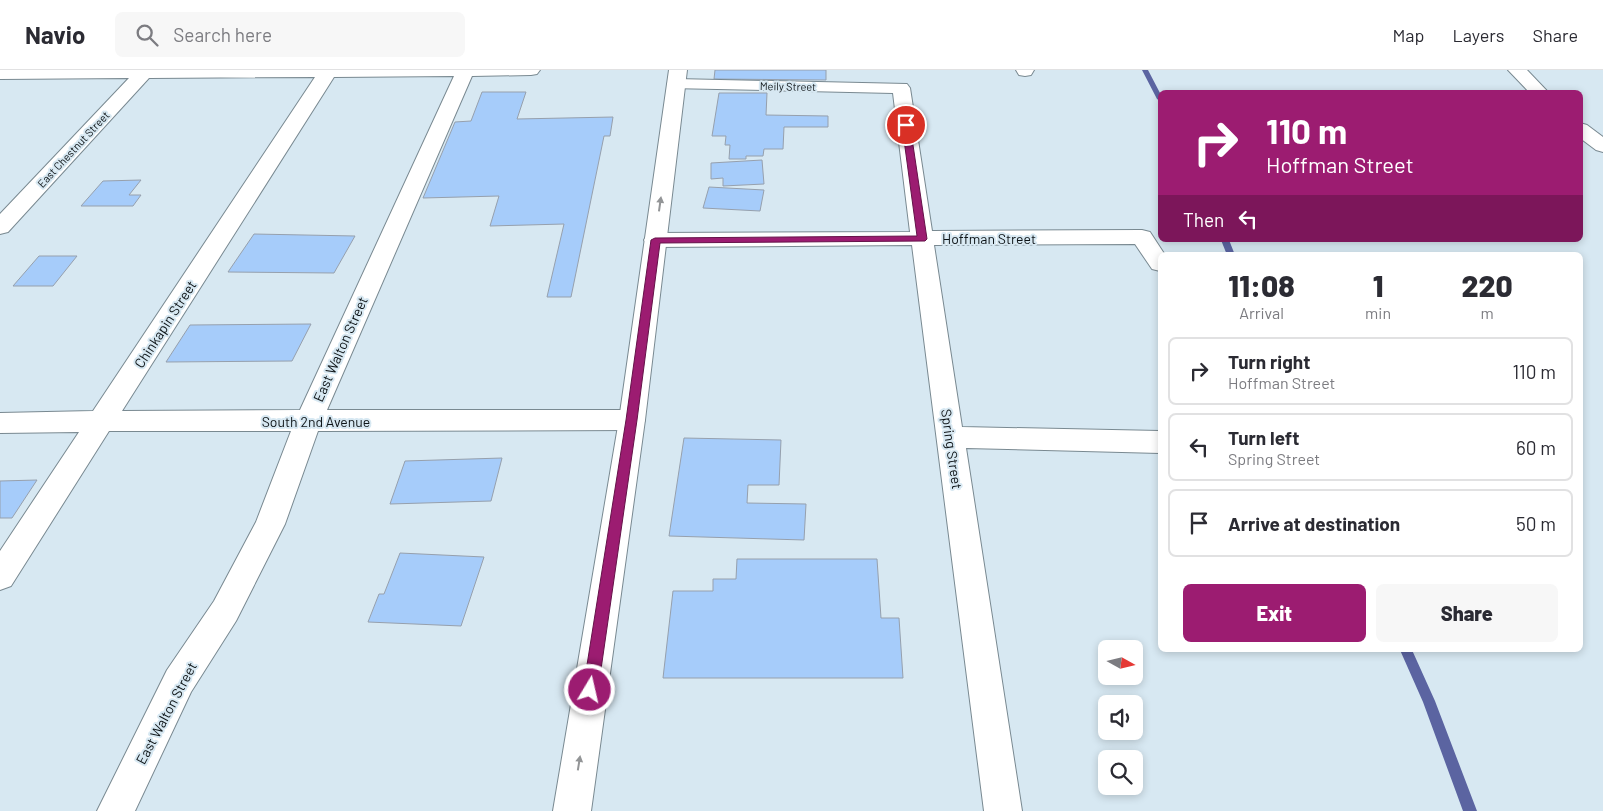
<!DOCTYPE html>
<style>
:root{--surface:#fff;--page:#f7f7f7;--text:#2b2b33;--muted:#7c7c81;--line:#e1e1e2;--accent:#9c1c71}
body{margin:0;font-family:Barlow,sans-serif;background:var(--page);color:var(--text);height:100vh;display:flex;flex-direction:column;font-size:19px;white-space:nowrap}
*{box-sizing:border-box;margin:0}
p{font-size:16px;color:var(--muted)}
.icon{flex:none;width:28px;height:28px;fill:none;stroke:currentColor;stroke-width:2;stroke-linecap:round;stroke-linejoin:round}
.map{position:relative;flex:1;overflow:hidden}
.drawer{position:absolute;left:1158px;top:182px;width:425px;height:400px;display:flex;flex-direction:column;background:var(--surface);border-radius:8px;box-shadow:0 2px 8px #0003}
.drawer>*{flex:none}
.top-card{position:absolute;left:1158px;top:20px;width:425px;height:152px;border-radius:8px;box-shadow:0 2px 8px #0003;background:#9c1c71;color:#fff;overflow:hidden}
.needle{width:32px;rotate:98deg}
.controls{position:absolute;left:1098px;top:570px;display:grid;gap:10px}
.controls a{display:grid;place-items:center;width:45px;height:45px;border-radius:8px;background:var(--surface);box-shadow:0 2px 8px #0003;font-size:25px}
.pin{position:absolute;display:grid;place-items:center;width:42px;height:42px;color:#fff;margin:-21px;border:2px solid #fff;border-radius:50%;box-shadow:0 1px 5px #0007}
.me{position:absolute;width:55px;margin:-28px;rotate:9deg;stroke-linejoin:round;filter:drop-shadow(0 0 4px #0008)}
.turn{display:flex;align-items:center;gap:18px;height:105px;padding:0 25px;font-size:22px}
.turn .icon{width:65px;height:65px;stroke-width:2.5}
.turn b{display:block;font-size:35px;line-height:42px}
.then{display:flex;align-items:center;height:48px;padding:0 25px;background:#0003;gap:10px;font-size:19px}
.eta{display:flex;justify-content:space-evenly;align-items:center;height:85px;text-align:center}
.eta b{font-size:30px;font-weight:800;line-height:35px}
.action{display:flex;gap:10px;margin-top:auto;padding:10px 25px}
.action a{flex:1;height:58px;border-radius:8px;background:var(--accent);color:#fff;font-size:20px;font-weight:800;line-height:58px;text-align:center}
.action a+a{background:var(--page);color:var(--text)}
ul{padding:0;list-style:none}
li{display:flex;align-items:center;gap:15px;height:68px;margin:0 10px 8px;padding:0 15px;border:2px solid var(--line);border-radius:8px}
li div{flex:1}
li b{display:block;font-size:19px}
li em{font-style:normal}
header{display:flex;align-items:center;gap:30px;box-sizing:border-box;height:70px;padding:0 25px;background:var(--surface);border-bottom:1px solid var(--line)}
header strong{font-size:24px}
nav{display:flex;gap:28px;margin-inline-start:auto;font-size:18px}
.search{width:350px;height:45px;background:var(--page);display:flex;align-items:center;gap:12px;box-sizing:border-box;padding:0 18px;border-radius:8px;color:var(--muted);font-size:19px}
.map>svg:first-child{display:block}
.lines{fill:none;stroke-linecap:round;stroke-linejoin:round}
.stream{fill:#5b64a1;fill-rule:evenodd}
.building{fill:#a6ccfa;stroke:#96a0ad}
.minor-casing{stroke:#798991;stroke-width:2}
.highway-casing{stroke:#798991;stroke-width:2}
.minor{fill:#fff;fill-rule:evenodd}
.highway{fill:#fff;fill-rule:evenodd}
.oneway{fill:#939597}
.route{fill:#9c1c71;stroke:#651249}
.labels{text-anchor:middle;dominant-baseline:central;stroke-width:4;stroke-linejoin:round;paint-order:stroke}
.far-street-label{font-size:11px;fill:#0e1417;stroke:#d7e8f2}
.street-label{font-size:14px;fill:#0e1417;stroke:#d7e8f2}
</style>
<header>
<strong>Navio</strong>
<div class="search"><svg class="icon" aria-label="search" viewBox="0 0 24 24"><circle cx="10" cy="10" r="6"/><path d="M15 15l6 6"/></svg>Search here</div>
<nav><a>Map</a><a>Layers</a><a>Share</a></nav>
</header>
<div class="map">
<svg width="1603" height="741" viewBox="0 0 1603 741">
<rect width="100%" height="100%" fill="#d7e8f2"/>
<g class="lines">
<path class="stream" d="M1142 0H1148L1160 23V31L1157 29Z
M1221 170H1229L1235 185H1227Z
M1400 580H1412L1435 631 1477 741H1463L1423 632Z"/>
</g>
<path class="building" d="M715 0H826V10L714 9Z
M482 22H526L517 49 613 47 610 66H604L571 227H547L564 154 490 156 499 126 423 128 455 52 471 51Z
M719 23H767L766 45 828 46V57H784L783 79H764L763 86H746V89H729L730 75H725L726 66H712Z
M762 90 764 114 723 116V108L711 109V93Z
M141 110 129 125H141L133 136H81L103 111Z
M709 117 764 120 760 141 703 138Z
M254 164 355 166 334 203 228 202Z
M39 186H77L53 216H13Z
M311 254 292 291 166 292 190 255Z
M684 368 781 370 779 415H748L747 433 806 434 804 470 669 466Z
M502 388 491 431 390 434 405 391Z
M37 410 12 448H0V411Z
M400 483 484 487 461 556 368 552 379 524H384Z
M737 489H877L881 548H899L903 608H663L673 521H713V509H736Z"/>
<g class="lines">
<g class="minor-casing">
<path id="minor" d="M0 0H540L537 4 531 5 472 6 327 340H632L642 343 645 350 642 357 632 360 318 361 285 454 236 551 191 622 135 741H97L167 600 214 531 256 452 291 361H109L11 516 0 520V481L79 362 0 363V343L93 341 315 7 149 8 8 162 0 164V144L129 8 0 9ZM454 6 300 340 122 341 334 7Z
M1016 0H1034L1031 5 1025 6 1019 5Z
M1508 0H1527L1548 22H1529Z
M676 9 907 14 910 18 932 161 1142 160 1150 162 1165 185H1160V201L1152 199 1135 174 934 175 962 357 1160 361V383L966 378 1022 741H984L912 175 655 177 647 175 644 170 647 165 655 163 910 162 893 23 670 18 667 14 670 10Z
M1580 53 1587 55 1603 67V82L1596 80 1580 68Z"/>
</g>
<g class="highway-casing">
<path id="highway" d="M669 0H687L645 350 591 741H553L619 350Z"/>
</g>
<use href="#minor" class="minor"/>
<use href="#highway" class="highway"/>
</g>
<defs><path id="oneway-solid" d="M-6-.8H1V-3.2L6.5 0L1 3.2V.8H-6Z" transform="scale(1.25)"/></defs>
<g class="oneway">
<use href="#oneway-solid" transform="translate(660 134) rotate(-82)"/>
<use href="#oneway-solid" transform="translate(579 693) rotate(-81)"/>
</g>
<path class="route" d="M906 53 910 55 927 169 925 171 660 173 637 350 598 620 595 625 590 627 586 625 583 620 626 350 651 170 655 168 917 166 902 55Z"/>
<g class="labels">
<g class="far-street-label">
<text transform="translate(788 16) rotate(1)">Meily Street</text>
<text transform="translate(73 79) rotate(-47)">East Chestnut Street</text>
</g>
<g class="street-label">
<text x="989" y="168">Hoffman Street</text>
<text transform="translate(165 254) rotate(-57)">Chinkapin Street</text>
<text transform="translate(340 279) rotate(-66)">East Walton Street</text>
<text x="316" y="351">South 2nd Avenue</text>
<text transform="translate(952 379) rotate(82)">Spring Street</text>
<text transform="translate(166 643) rotate(-62)">East Walton Street</text>
</g>
</g>
</svg>
<div class="controls">
<a><svg class="needle" viewBox="-14 -14 28 28"><path d="M0-13l5 13h-10z" fill="#e53935"/><path d="M0 13l5-13h-10z" fill="#7c7c81"/></svg></a>
<a><svg class="icon" aria-label="sound" viewBox="0 0 24 24"><path d="M4 9h4l5-4v14l-5-4H4zM17 9q2 3 0 6"/></svg></a>
<a><svg class="icon" aria-label="search" viewBox="0 0 24 24"><circle cx="10" cy="10" r="6"/><path d="M15 15l6 6"/></svg></a>
</div>
<div class="pin" style="left:906px;top:55px;background:#d93025"><svg class="icon" aria-label="arrive" viewBox="0 0 24 24"><path d="M6 21V4h12l-3 4 3 4H6"/></svg></div>
<svg class="me" style="left:590px;top:620px" viewBox="-20 -20 40 40"><circle r="17" fill="#9c1c71" stroke="#fff" stroke-width="3"/><path d="M0-11L8 9 0 5-8 9z" fill="#fff"/></svg>
<div class="top-card">
<div class="turn"><svg class="icon" aria-label="right" viewBox="0 0 24 24"><path d="M7 20v-9h11M14 6l5 5-5 5"/></svg><div><b>110 m</b>Hoffman Street</div></div>
<div class="then">Then<svg class="icon" aria-label="left" viewBox="0 0 24 24"><path d="M17 20v-9H6M10 6l-5 5 5 5"/></svg></div>
</div>
<section class="drawer">
<div class="eta">
<div><b>11:08</b><p>Arrival</p></div>
<div><b>1</b><p>min</p></div>
<div><b>220</b><p>m</p></div>
</div>
<ul>
<li><svg class="icon" aria-label="right" viewBox="0 0 24 24"><path d="M7 20v-9h11M14 6l5 5-5 5"/></svg><div><b>Turn right</b><p>Hoffman Street</p></div><em>110 m</em></li>
<li><svg class="icon" aria-label="left" viewBox="0 0 24 24"><path d="M17 20v-9H6M10 6l-5 5 5 5"/></svg><div><b>Turn left</b><p>Spring Street</p></div><em>60 m</em></li>
<li><svg class="icon" aria-label="arrive" viewBox="0 0 24 24"><path d="M6 21V4h12l-3 4 3 4H6"/></svg><div><b>Arrive at destination</b></div><em>50 m</em></li>
</ul>
<div class="action"><a>Exit</a><a>Share</a></div>
</section>
</div>
